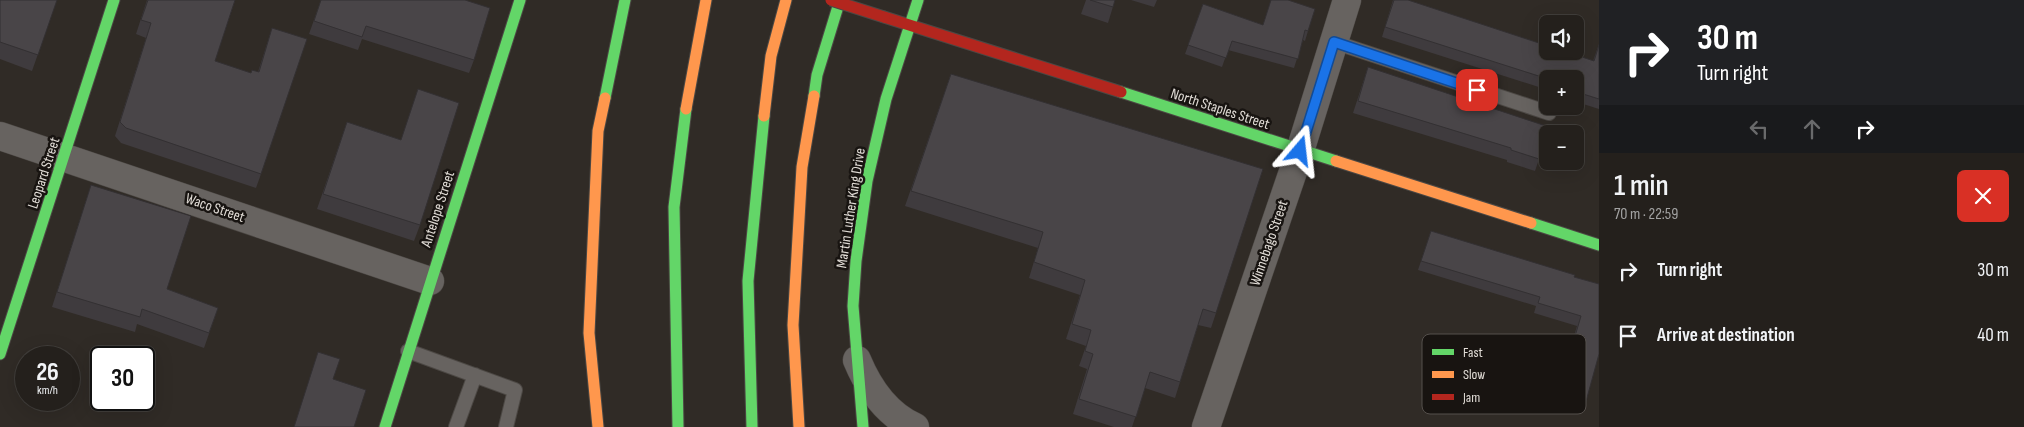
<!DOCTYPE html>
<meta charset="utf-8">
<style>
:root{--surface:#24201c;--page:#302d29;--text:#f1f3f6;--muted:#a3a3a3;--line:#413e3b}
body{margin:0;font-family:"Sofia Sans Condensed",sans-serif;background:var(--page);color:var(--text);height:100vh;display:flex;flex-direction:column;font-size:19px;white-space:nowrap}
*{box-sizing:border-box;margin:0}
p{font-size:16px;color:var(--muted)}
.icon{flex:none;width:28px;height:28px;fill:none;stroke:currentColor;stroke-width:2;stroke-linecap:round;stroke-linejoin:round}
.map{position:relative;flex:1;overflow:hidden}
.drawer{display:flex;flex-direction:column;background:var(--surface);width:425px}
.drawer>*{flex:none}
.guide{background:#202124;color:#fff;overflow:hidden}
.buttons{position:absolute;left:1539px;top:15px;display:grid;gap:10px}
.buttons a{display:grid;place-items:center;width:45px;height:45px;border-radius:8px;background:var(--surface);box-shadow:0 5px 20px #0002,0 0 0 1px var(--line);font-size:25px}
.speed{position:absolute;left:15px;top:346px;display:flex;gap:10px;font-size:25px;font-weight:700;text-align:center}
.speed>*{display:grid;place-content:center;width:65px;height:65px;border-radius:50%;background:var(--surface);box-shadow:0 5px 20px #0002,0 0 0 1px var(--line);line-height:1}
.speed small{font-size:12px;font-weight:400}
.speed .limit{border:2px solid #111;border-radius:8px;background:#fff;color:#111}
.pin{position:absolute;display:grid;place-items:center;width:42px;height:42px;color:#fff;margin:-21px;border-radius:10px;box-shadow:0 2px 8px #0006}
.me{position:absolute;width:55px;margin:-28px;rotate:17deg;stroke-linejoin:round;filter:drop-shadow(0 0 4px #0008)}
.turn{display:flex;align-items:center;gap:18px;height:105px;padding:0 15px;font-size:22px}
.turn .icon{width:65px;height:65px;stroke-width:2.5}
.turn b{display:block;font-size:35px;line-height:42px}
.lanes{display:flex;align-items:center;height:48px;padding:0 15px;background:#0003;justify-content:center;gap:25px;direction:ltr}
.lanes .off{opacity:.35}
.round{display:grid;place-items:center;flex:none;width:52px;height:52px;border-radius:8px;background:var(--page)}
.overview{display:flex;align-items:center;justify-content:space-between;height:85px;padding:0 15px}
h1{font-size:30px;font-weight:600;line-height:38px}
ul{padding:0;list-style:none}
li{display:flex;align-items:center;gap:15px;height:65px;padding:0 15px}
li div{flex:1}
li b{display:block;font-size:19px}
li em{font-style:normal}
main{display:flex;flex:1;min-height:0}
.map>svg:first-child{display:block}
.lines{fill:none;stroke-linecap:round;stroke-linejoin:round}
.lane-casing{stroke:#4c4844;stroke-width:16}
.street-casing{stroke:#4c4844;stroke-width:29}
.fast-casing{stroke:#4c4844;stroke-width:13}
.slow-casing{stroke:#4c4844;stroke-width:13}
.jam-casing{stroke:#4c4844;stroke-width:13}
.lane{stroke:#676360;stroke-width:14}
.street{stroke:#676360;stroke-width:28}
.fast{stroke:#63d668;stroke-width:11}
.slow{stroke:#ff974d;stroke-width:11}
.jam{stroke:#b3261e;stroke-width:11}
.jam-bridge-casing{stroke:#4c4844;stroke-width:13;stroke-linecap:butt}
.jam-bridge{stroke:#b3261e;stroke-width:11}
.wall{fill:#3f3b3e}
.building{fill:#494548;stroke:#333032}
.route-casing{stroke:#114b97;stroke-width:12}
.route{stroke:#1a73e8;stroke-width:9}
.labels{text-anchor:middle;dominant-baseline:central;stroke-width:5;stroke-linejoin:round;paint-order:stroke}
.street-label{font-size:15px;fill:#e2ddd7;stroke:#181411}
.key{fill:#181411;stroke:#55504c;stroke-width:1}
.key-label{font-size:14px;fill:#e2ddd7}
</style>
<main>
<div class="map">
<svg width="1599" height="427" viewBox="0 0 1599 427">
<rect width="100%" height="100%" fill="#302b26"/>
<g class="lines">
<g class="lane-casing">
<path id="lane" d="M1334 42 1549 113
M408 351 515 390 506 427
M456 427 475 375"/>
</g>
<g class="street-casing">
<path id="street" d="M0 136 430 281
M857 360C869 389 886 414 915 427
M1206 427 1300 151 1347 0"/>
</g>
<g class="fast-casing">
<path id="fast" d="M1121 92 1336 161
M814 96 817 75 840 0
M605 98 625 0
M1531 223 1599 245
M0 354 114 0
M385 427 520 0
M678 427 674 207 686 109
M752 427 748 281 764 116
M863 427 853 306 856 261 867 181 886 99 918 0"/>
</g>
<g class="slow-casing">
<path id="slow" d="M686 109 706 0
M764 116 771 56 786 0
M1336 161 1531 223
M598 427 589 333 598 131 605 98
M799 427 793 325 802 167 814 96"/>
</g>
<g class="jam-casing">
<path id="jam" d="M884 17 1121 92"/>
</g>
<use href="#lane" class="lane"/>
<use href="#street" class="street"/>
<use href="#fast" class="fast"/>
<use href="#slow" class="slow"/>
<use href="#jam" class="jam"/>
<g class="jam-bridge-casing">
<path id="jam-bridge" d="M831 0 884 17"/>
</g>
<use href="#jam-bridge" class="jam-bridge"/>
</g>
<path class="wall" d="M0 0H57L32 71 0 59Z
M147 0H235L215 61 251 73 258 72 272 28 261 174 256 188 121 143 115 136 146 38 136 34Z
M321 0 474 60 469 73 362 39 358 50 309 34Z
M1086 0H1115L1108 23 1081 14Z
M1131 0H1157L1154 7Z
M1271 0 1308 31 1305 41 1303 40 1294 68 1228 50 1222 67 1185 54 1203 4 1263 25Z
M1393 0 1593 61 1599 44V109L1580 103 1581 100 1575 98V79H1548V90L1382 37Z
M1368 67 1539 159 1535 171 1507 162V160L1353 113Z
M951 74 1216 313 1211 328 1198 325 1175 398 1145 388 1132 427H1114L1073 414 1087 369 1079 366 1086 346 1066 339 1080 295 1029 278 1038 248 905 206Z
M418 89 420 225 414 241 317 209 347 122 401 140Z
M91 185 167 289 218 308 204 348 137 324 135 332 52 307Z
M1431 231 1574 277 1599 284 1585 405 1581 414 1553 406 1577 326 1534 313 1536 306 1418 270Z"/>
<path class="building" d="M0 0H57L38 55 0 42Z
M148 0H235L215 61 251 73 252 70 259 72 272 28 307 39 261 174 126 128 120 122 151 23 141 20Z
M321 0H465L490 8 474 60 366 26 362 37 314 21Z
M1090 0H1115L1113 7Z
M1271 0H1288L1315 9 1308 31 1305 30 1298 59 1232 41 1226 58 1188 45 1203 4 1263 25Z
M1394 0H1408L1548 46V51H1564L1594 61 1599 45V99L1583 94 1584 91 1575 88V79H1548L1385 27Z
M1368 67 1549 127 1539 159 1511 150V148L1358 101Z
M951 74 1263 169 1216 313 1203 309 1180 382 1150 372 1136 417 1079 399 1093 354 1085 351 1091 330 1072 324 1085 280 1034 262 1043 232 911 191Z
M418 89 459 103 420 225 323 194 347 122 401 140Z
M91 185 191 216 167 289 218 308 209 333 142 309 140 317 57 292Z
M1431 231 1575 275 1574 277 1599 284V354L1585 405 1557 397 1581 316 1538 303 1540 297 1421 261Z
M318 352 340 359 333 379 366 390 354 427H294Z"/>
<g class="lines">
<g class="route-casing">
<path id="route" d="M1300 151 1334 42 1477 90"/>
</g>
<use href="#route" class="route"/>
</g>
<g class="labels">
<g class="street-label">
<text transform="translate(1220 109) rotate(18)">North Staples Street</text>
<text transform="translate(44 173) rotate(-72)">Leopard Street</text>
<text transform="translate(215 208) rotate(19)">Waco Street</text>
<text transform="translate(851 208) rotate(-81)">Martin Luther King Drive</text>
<text transform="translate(438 209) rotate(-72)">Antelope Street</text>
<text transform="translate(1269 243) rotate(-71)">Winnebago Street</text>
</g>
</g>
<rect x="1422" y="334" width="164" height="80" rx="8" class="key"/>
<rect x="1432" y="349" width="22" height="6" fill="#63d668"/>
<rect x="1432" y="371" width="22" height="7" fill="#ff974d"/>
<rect x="1432" y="394" width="22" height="6" fill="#b3261e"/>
<g class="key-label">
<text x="1463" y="357">Fast</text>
<text x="1463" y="379">Slow</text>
<text x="1463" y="402">Jam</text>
</g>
</svg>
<div class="buttons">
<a><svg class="icon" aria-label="sound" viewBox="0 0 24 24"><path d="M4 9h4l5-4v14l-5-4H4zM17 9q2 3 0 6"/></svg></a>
<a>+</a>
<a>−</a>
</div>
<div class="speed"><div>26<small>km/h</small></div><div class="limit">30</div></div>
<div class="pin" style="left:1477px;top:90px;background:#d93025"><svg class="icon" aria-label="arrive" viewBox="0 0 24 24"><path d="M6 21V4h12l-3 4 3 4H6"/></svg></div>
<svg class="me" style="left:1300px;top:151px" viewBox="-20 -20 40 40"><path d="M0-17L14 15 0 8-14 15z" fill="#1a73e8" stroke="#fff" stroke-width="4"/></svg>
</div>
<section class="drawer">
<div class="guide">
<div class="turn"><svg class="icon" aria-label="right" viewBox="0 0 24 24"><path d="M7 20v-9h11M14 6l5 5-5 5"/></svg><div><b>30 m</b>Turn right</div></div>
<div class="lanes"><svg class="icon off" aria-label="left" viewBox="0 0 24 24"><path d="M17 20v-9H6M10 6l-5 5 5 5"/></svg><svg class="icon off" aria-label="ahead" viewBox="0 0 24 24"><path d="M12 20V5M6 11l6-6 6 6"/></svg><svg class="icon" aria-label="right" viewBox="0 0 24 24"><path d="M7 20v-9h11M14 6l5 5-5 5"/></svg></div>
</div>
<div class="overview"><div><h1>1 min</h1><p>70 m · 22:59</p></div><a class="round" style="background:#d93025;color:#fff"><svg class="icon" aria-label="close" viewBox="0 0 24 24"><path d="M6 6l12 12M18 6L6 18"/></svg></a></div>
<ul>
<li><svg class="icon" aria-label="right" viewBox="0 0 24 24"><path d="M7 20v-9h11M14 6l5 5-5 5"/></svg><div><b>Turn right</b></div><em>30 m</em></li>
<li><svg class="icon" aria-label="arrive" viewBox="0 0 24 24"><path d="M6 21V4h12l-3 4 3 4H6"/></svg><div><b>Arrive at destination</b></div><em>40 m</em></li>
</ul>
</section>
</main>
